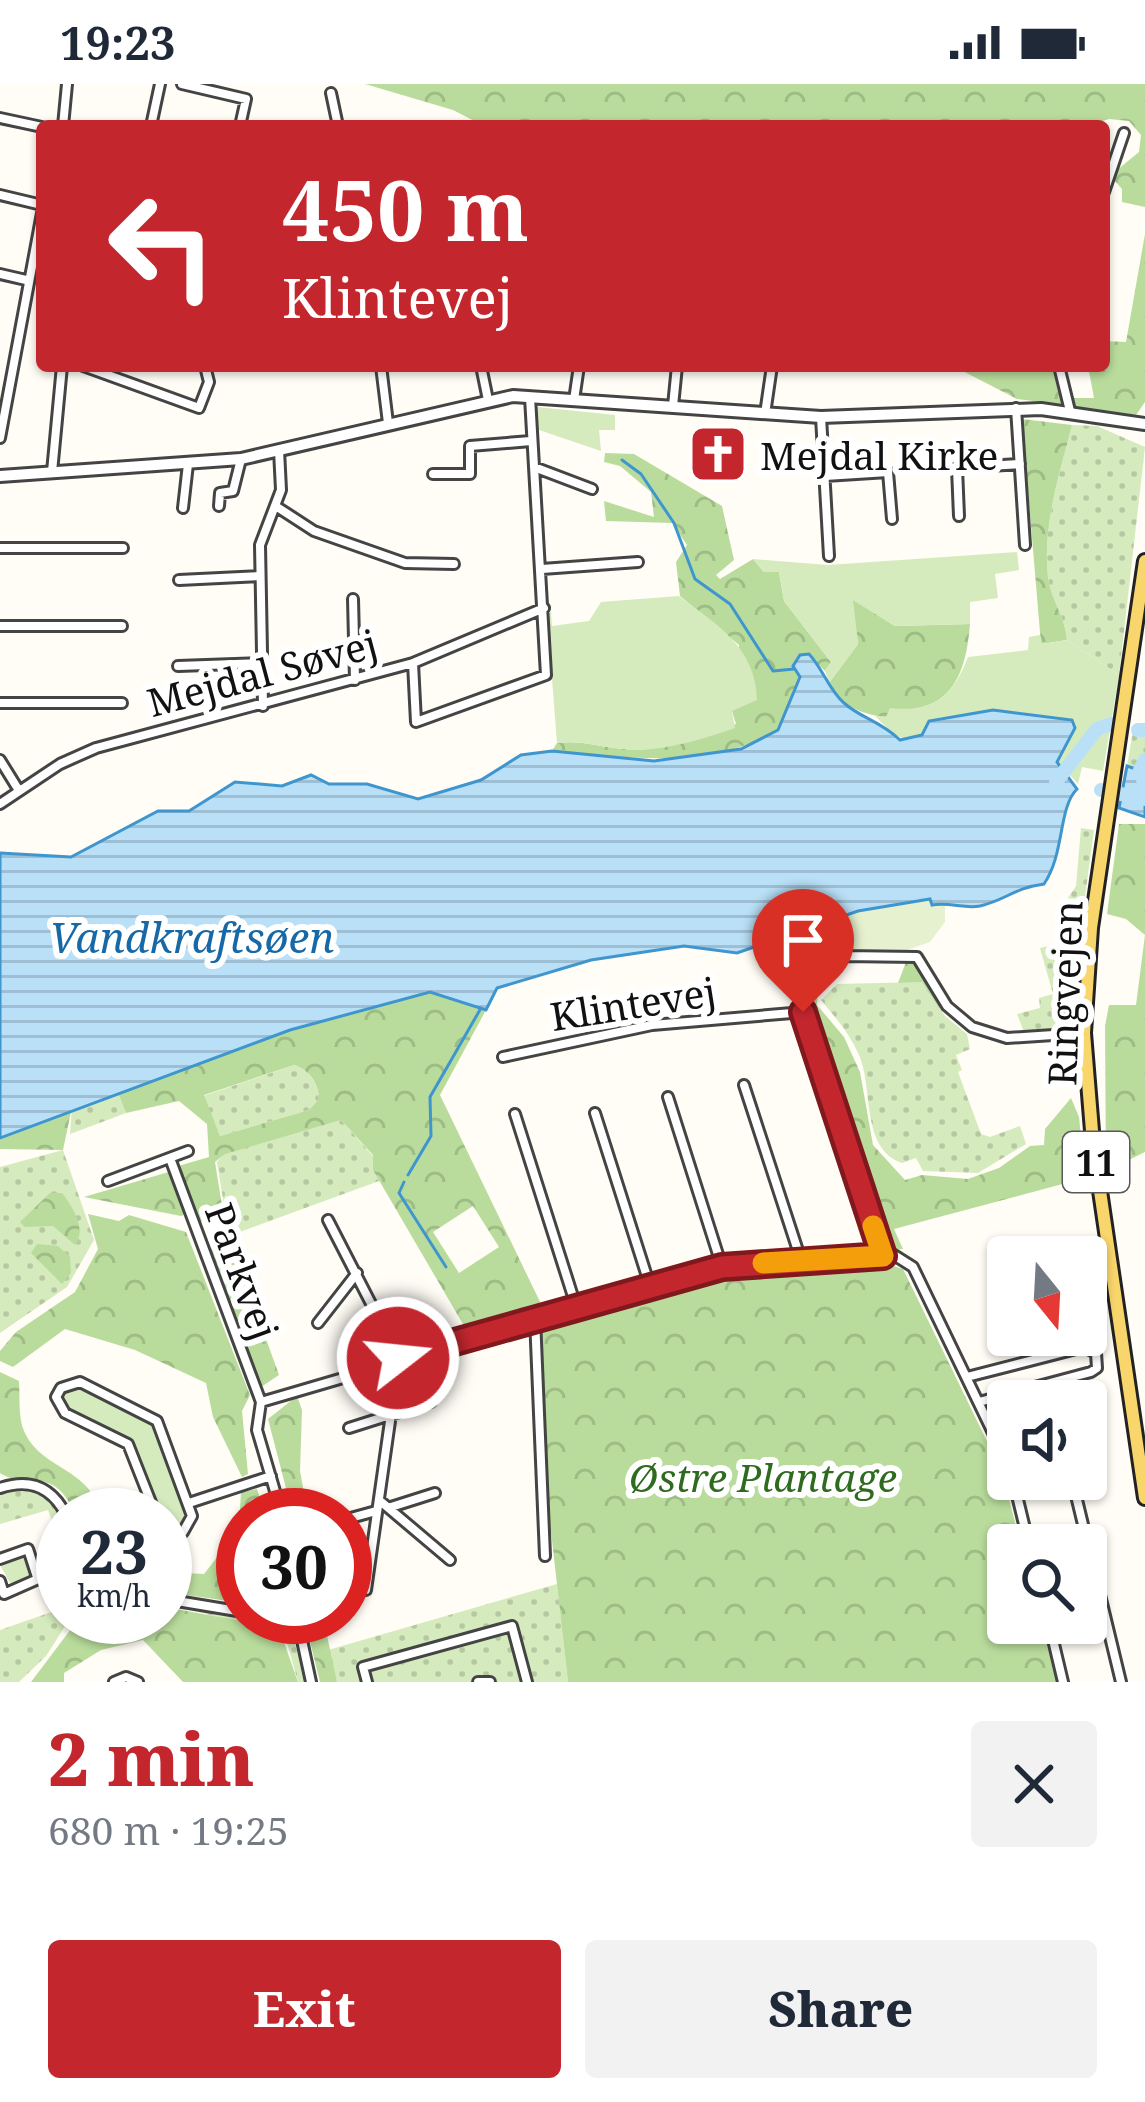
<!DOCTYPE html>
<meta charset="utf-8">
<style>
:root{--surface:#fff;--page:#f2f2f3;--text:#1f2937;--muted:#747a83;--accent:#c4262e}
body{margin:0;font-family:"Noto Serif",serif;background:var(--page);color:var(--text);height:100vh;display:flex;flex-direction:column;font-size:45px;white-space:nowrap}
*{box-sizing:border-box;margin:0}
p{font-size:39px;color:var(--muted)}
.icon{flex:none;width:66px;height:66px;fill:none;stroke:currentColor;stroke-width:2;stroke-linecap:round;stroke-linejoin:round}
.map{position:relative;height:1598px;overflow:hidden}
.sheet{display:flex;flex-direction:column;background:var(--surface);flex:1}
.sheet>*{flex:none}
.guide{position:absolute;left:36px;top:36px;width:1074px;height:252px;border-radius:12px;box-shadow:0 3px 9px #0004;background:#c4262e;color:#fff;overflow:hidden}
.needle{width:78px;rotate:162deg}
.tools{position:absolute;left:987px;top:1152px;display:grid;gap:24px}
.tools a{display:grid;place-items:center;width:120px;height:120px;border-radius:12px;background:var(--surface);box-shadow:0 3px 9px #0004;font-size:60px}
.speed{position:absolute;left:36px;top:1404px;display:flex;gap:24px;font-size:60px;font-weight:700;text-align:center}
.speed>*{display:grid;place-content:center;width:156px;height:156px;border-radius:50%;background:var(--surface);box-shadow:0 3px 9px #0004;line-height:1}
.speed small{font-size:30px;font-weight:400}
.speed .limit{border:18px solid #d22;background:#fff;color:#111}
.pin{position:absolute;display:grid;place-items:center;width:102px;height:102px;color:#fff;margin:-123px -51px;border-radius:50% 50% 50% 0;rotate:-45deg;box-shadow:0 0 12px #0007}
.pin .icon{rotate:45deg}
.me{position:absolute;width:132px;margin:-66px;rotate:74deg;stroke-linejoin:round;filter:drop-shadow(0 0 9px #0008)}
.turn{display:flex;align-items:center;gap:42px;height:252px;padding:0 48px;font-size:54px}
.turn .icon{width:156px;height:156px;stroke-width:2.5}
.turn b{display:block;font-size:84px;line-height:102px}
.round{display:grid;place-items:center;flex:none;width:126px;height:126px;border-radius:12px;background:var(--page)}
.overview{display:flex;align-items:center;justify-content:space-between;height:204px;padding:0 48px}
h1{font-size:72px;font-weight:800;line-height:90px;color:var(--accent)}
.cta{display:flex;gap:24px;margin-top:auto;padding:24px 48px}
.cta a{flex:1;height:138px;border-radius:12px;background:var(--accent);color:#fff;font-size:48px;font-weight:800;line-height:138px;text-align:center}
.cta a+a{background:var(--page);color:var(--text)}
.status{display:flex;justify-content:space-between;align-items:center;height:84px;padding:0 60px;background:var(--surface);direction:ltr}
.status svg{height:33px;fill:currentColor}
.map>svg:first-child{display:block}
.grass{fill:url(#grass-dots)}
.forest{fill:url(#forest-crowns);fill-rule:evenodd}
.park{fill:#d5ebbd}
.pitch{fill:#e6f2cf}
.water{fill:url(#water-rules);stroke:#3f96cf;stroke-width:3}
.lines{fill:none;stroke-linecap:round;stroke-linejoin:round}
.stream{stroke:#3f96cf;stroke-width:3}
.river{stroke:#b9e0f7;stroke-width:14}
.minor-casing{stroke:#444;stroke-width:14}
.tertiary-casing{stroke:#444;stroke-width:16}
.primary-casing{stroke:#222;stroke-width:18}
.minor{stroke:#fff;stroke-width:8}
.tertiary{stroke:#fff;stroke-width:10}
.primary{stroke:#f9d66b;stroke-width:12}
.route-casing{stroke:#7f191e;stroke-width:30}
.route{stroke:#c4262e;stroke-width:21}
.slow{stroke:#f59e0b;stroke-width:21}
.labels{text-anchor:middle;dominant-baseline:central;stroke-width:12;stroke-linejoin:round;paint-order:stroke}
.shield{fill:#fff;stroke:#585858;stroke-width:3}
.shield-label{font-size:36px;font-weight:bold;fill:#111}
.poi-label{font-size:39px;fill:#111;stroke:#fff;text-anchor:start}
.street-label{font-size:39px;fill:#111;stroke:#fff}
.park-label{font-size:39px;font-style:italic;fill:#2f6b1f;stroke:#fff}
.water-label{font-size:42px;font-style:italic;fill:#1768a6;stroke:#fff}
</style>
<div class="status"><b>19:23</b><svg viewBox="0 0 49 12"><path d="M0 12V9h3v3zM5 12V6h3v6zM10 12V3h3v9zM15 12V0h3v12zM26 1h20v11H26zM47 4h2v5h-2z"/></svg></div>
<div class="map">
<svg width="1145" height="1598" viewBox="0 0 1145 1598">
<defs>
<pattern id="grass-dots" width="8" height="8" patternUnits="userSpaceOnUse" patternTransform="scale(3)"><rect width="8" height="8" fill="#d5ebbd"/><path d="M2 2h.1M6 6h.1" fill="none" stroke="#b6c8a1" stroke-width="1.8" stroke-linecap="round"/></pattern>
<pattern id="forest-crowns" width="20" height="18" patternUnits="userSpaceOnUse" patternTransform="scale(3)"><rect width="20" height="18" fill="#b9dc9c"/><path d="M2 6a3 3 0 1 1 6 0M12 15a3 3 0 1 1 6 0" fill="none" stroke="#9ebc85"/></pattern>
<pattern id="water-rules" width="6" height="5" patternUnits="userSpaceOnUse" patternTransform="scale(3)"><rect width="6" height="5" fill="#b9e0f7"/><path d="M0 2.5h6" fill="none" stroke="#9ebfd3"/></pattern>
</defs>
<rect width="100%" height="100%" fill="#fffdf5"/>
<path class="grass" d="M1072 341 1097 342 1145 363 1119 591 1067 556C1065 532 1051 516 1048 493 1042 442 1060 389 1072 341Z
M1134 641 1145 642V688L1127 682Z
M1081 744 1094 746 1079 857 1067 853 1061 843 1064 820 1076 802Z
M1060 859 1080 865 1077 941 1024 948 1017 930 1040 924 1039 914 1053 910 1040 864Z
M922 898 945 932 967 950 970 965 956 971 962 986 958 988 981 1050 990 1053 1020 1042 1026 1060 978 1089 923 1087 916 1074 902 1079C860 1064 874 1005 859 971 850 950 835 933 821 916L837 900Z
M294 981C308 985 319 1000 319 1015L309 1026 220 1052 203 1012Z
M118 1009 126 1029 70 1050 72 1023Z
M341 1036 373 1072 379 1097 229 1152 217 1078 225 1069Z
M63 1066 94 1156 67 1203 0 1249V1083Z
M27 1402C61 1416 63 1433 63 1468L48 1426 0 1440V1408Z
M557 1500 568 1598H337L328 1566Z
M165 1519 288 1541 308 1598H298L285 1551Z
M63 1524V1533H71L46 1572 19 1598H0V1546Z"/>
<path class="forest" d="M365 0H1145V123L1122 118V105L1114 96 1116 87 1139 68 1141 51 1129 37 1109 35 1087 42H484L453 26Z
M1145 150V318L1136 331 1075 323 1073 314H1094L1088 282H1104V257L1126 258Z
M953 282H1055L1065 321 1017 315Z
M1022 335 1072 341C1060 389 1042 442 1048 493 1051 516 1065 532 1067 556L1041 560Z
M605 369 634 370 722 422 734 476 716 491 720 495 753 475 764 488H779L784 517 831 578 825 587 809 571 778 646C709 687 628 673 552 667L557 659C582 656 599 663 624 665 662 669 700 652 736 640L732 627 739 561 680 512 676 478 687 461 672 439 606 437 604 417 654 433 651 408 620 382 604 378Z
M852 515 895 542 970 540C966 592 950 631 890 625L886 634C858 628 844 624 829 599L858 560Z
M1119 740H1145V1068L1106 1087 1105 942 1109 921H1136L1145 851 1126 835 1107 830Z
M906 878H917L944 921 939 924 922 898 898 899Z
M818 891 817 921 844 953 860 988 873 1061 905 1096 922 1091 968 1095 999 1084 1030 1062 1044 1061 1045 1045 1071 1014 1079 1033 1085 1094 894 1145 903 1165 884 1166 798 898Z
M431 908 486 926 440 1011 543 1224 467 1247 373 1086V1071L341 1036 225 1070 215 1078 224 1134 198 1138 175 1083 209 1073 207 1040 179 1017 126 1029 118 1009 290 946ZM294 981C308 985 319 999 319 1015L309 1026 220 1052 204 1011ZM473 1122 499 1163 459 1189 433 1148Z
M72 1023 63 1066 0 1065V1054Z
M172 1087 186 1130 181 1132 84 1113Z
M50 1109H62C73 1123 87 1146 75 1161L53 1142 25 1143 20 1138Z
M88 1130 119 1137 129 1131 186 1148 250 1311 242 1327 248 1390 242 1393 213 1333 206 1299 135 1266 65 1245 13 1283 0 1277V1267L16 1248 75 1208 98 1165Z
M229 1152 279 1291 261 1303 212 1177 211 1165Z
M37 1160 58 1162 70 1173 71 1189 62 1200 31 1169Z
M881 1178 903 1185 1002 1388 1021 1461H1008V1539H1041L1057 1598H568L545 1394 542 1246 547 1237 730 1187Z
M0 1288 19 1297C20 1311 18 1334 24 1347 41 1386 88 1382 103 1431H76C52 1378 30 1408 0 1389Z
M297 1312 302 1326 300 1387 308 1431H293L268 1335Z
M257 1405 266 1431H243V1519L165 1508V1488L204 1490 239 1445 241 1408Z
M165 1523 279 1544 298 1598H183L143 1556 101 1566 64 1589V1598H31L80 1533H165Z
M304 1533H323L337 1598H320Z"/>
<path class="park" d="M537 323 615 331V346H599L601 367 536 345Z
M1017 468 1019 486 995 490 998 514 970 518V540L895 542 853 516 858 560 829 599 825 587 831 578 784 517 779 488H764L753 475 828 481Z
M679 512C718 541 756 564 757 616L732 627 735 644C700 656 660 669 623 665 599 663 582 656 557 659L547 530 551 528 552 542 589 537 601 518Z
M1040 551 1042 560 1067 556 1119 591 1103 687 1082 683 1078 700 1057 677 1075 644 922 651C900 662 891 647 874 631L886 633 890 624C934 629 953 612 968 573L1028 566 1029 553Z
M76 1301 152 1337 188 1427 184 1443 165 1440 129 1357 67 1325 63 1308Z
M23 1470 34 1494 10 1499 0 1481Z"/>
<path class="pitch" d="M931 815 933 821H945V838L930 858 904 867 849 869 834 860 818 891 798 898 787 850 858 827Z"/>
<path class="water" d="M809 570C823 585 829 606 844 619 862 635 879 636 900 656L922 651 929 637 993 626 1072 636 1075 644 1057 678 1077 705C1058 724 1065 769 1044 800 1014 804 1006 816 980 822 964 825 950 818 932 821L930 815 858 827 737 869 684 862 591 876 497 904 486 926 430 908 290 946 0 1054V769L71 773 158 727H189L235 698 282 702 311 691 329 700H367L418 715 481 696 521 671 552 667 654 677 741 665 778 646 800 593 793 582 800 571Z
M1127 682 1145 688V733L1119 724Z"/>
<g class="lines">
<path class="stream" d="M622 376 641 390 674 439 695 495 730 520 773 587 794 585
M408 1091 431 1052 430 1013 481 924
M404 1098 399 1109 446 1183"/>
<path class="river" d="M1138 646H1145
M1145 676 1140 686 1145 702
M1056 698 1097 645 1111 640
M1101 706 1145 715"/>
<g class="minor-casing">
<path id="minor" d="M182 0 246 15 240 42
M331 9 338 42
M0 34 42 43
M63 42 67 0
M151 42 160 0
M1104 108 1124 49
M0 111 42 121
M0 190 26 196
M83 282 199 324 209 298 205 282
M381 282 388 339
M481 282 488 316
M1059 282 1070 327
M574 316 579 282
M673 322 677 282
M1016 324 1025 461
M765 330 772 282
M821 333 829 472
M0 354 42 129
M534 383 592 405
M52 388 62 282
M433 390H470V362L531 357
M825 392 888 388 892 435
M219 422 220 409 233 407 241 375
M277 423 314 447 405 479 454 480
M183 424 188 380
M959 432 957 384 1020 380
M0 464H123
M542 485 638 478
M179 496 259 492
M353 515 355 596
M0 542H122
M413 579 416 638 546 591 530 313
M178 582 262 579
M0 619H122
M263 622 260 461 281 406 279 366
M0 676 18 705
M0 720 60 680 96 664 413 579 544 524
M844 872 834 881 827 872 839 864 844 872 917 873 947 922 972 943 1007 954 1083 949
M503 973 652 941 804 928 883 1172
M744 1001 801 1176
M668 1013 722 1183
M595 1029 650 1202
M515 1030 576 1222
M171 1077 261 1318 257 1346 282 1431
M108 1097 188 1067
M328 1136 399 1274 366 1506
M535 1234 545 1472
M318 1239 357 1189
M967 1293 1084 1263 1096 1269 1097 1284 1091 1288 979 1318
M261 1318 722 1183 894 1171 913 1183 1008 1380
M349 1344 431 1318
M1013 1395 1029 1461
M1072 1395 1121 1598
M0 1404C30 1394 52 1403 66 1431
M379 1416 450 1476
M189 1419 271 1392
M391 1423 435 1409
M156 1431 128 1360 65 1329 56 1313 61 1304 80 1298 157 1337 192 1432 183 1448 165 1447
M347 1435 376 1427
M0 1475 28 1465 37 1493
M0 1497 4 1510 63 1484
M165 1515 243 1528
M270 1533 297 1538
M297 1533 311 1598
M1049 1539 1063 1598
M114 1598 126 1593 138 1598
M367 1598 363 1583 512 1542 527 1598
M478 1598H490"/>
</g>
<g class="tertiary-casing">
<path id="tertiary" d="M0 392 241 375 513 312 821 333 1041 325 1145 340"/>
</g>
<g class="primary-casing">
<path id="primary" d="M1145 477 1091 844 1084 949 1093 1059 1145 1414"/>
</g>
<use href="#minor" class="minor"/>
<use href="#tertiary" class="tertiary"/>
<use href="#primary" class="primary"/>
</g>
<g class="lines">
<g class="route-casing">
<path id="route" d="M398 1274 722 1183 883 1172 803 928"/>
</g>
<use href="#route" class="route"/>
<path class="slow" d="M763 1179 883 1172 873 1142"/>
</g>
<defs>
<g id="church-square" transform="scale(3)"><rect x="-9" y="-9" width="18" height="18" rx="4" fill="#c4262e" stroke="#fff"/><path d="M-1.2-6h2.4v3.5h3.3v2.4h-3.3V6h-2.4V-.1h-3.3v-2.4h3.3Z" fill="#fff"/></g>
</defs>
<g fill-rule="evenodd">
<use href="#church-square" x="718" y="370"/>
</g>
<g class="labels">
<rect class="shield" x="1063" y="1048" width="66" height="60" rx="9"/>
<g class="shield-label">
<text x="1096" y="1078">11</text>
</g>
<g class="poi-label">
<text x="760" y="370">Mejdal Kirke</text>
</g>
<g class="street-label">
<text transform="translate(262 588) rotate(-15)">Mejdal Søvej</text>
<text transform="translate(1064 909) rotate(-88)">Ringvejen</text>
<text transform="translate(633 919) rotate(-9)">Klintevej</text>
<text transform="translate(243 1187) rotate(70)">Parkvej</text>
</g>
<g class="park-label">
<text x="763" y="1392">Østre Plantage</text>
</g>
<g class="water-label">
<text x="192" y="852">Vandkraftsøen</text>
</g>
</g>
</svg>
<div class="tools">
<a><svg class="needle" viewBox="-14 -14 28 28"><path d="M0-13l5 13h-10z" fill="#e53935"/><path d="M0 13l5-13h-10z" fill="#747a83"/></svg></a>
<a><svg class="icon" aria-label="sound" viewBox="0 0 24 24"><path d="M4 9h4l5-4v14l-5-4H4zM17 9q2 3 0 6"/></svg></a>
<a><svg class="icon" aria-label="search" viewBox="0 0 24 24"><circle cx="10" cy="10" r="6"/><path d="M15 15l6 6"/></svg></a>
</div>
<div class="speed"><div>23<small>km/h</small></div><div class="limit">30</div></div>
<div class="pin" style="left:803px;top:928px;background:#d93025"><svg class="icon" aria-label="arrive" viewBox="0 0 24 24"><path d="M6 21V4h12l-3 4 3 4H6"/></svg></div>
<svg class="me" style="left:398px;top:1274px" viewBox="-20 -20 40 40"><circle r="17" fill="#c4262e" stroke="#fff" stroke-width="3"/><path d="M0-11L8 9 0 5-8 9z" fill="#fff"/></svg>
<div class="guide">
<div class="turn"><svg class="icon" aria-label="left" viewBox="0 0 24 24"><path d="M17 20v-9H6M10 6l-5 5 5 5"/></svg><div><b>450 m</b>Klintevej</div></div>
</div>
</div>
<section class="sheet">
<div class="overview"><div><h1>2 min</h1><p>680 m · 19:25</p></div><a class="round"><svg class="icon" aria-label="close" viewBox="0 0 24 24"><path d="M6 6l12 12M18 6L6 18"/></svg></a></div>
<div class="cta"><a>Exit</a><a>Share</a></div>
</section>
